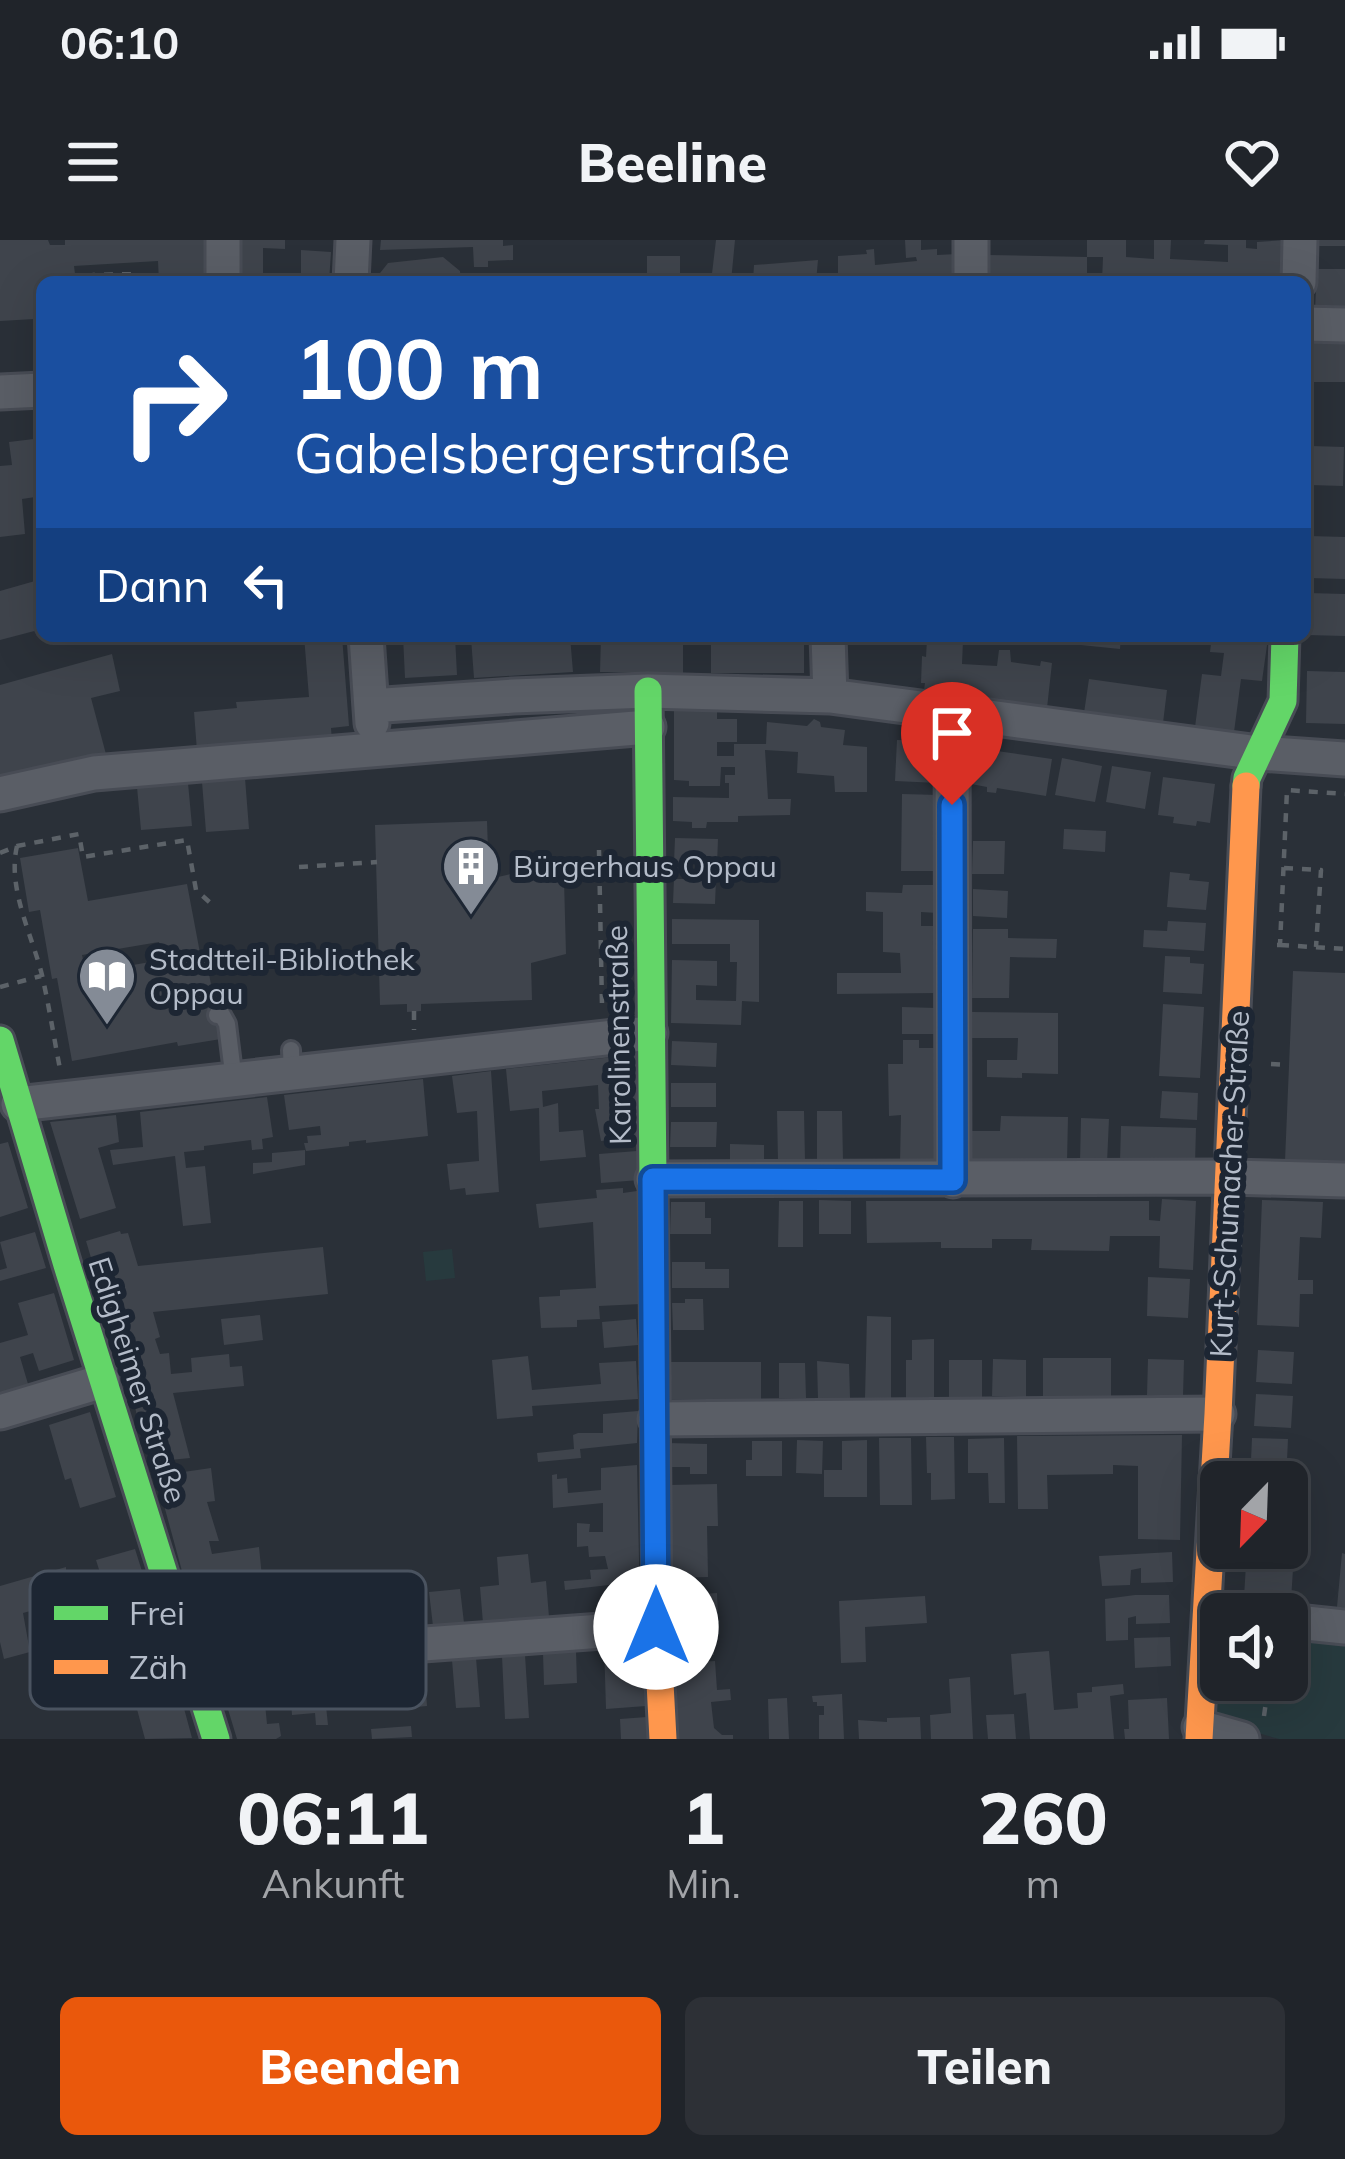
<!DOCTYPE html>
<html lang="de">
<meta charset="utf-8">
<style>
:root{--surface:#20242a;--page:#2d3036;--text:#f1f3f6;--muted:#a2a4a8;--line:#3d4147;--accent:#ea580c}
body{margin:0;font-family:Mulish,sans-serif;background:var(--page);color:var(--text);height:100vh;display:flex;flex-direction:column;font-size:45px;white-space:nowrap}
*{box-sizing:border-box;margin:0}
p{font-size:39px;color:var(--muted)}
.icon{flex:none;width:66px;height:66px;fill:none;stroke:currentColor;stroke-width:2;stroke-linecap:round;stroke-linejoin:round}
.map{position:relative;height:1499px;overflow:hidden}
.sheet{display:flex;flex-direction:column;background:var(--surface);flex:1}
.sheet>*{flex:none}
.guide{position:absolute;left:36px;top:36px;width:1275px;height:366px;border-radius:18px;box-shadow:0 12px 48px #0002,0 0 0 3px var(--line);background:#1a4fa0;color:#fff;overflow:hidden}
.needle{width:78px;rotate:203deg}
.tools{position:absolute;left:1200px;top:1221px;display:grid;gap:24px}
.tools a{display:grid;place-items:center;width:108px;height:108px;border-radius:18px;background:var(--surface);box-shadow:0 12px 48px #0002,0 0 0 3px var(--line);font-size:60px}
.pin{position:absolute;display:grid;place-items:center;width:102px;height:102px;color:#fff;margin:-123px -51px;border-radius:50% 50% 50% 0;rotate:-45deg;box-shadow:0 0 12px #0007}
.pin .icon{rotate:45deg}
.me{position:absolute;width:132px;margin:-66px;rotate:0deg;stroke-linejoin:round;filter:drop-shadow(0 0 9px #0008)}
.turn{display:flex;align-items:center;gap:42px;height:252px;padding:0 60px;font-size:54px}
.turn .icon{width:156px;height:156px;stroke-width:2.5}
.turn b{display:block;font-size:84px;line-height:102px}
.then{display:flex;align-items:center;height:114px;padding:0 60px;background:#0003;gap:24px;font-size:45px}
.eta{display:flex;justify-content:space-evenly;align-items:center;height:204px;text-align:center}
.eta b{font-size:72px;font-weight:800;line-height:84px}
.primary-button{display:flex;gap:24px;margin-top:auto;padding:24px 60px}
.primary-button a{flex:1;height:138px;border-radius:18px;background:var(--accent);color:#fff;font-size:48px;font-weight:800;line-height:138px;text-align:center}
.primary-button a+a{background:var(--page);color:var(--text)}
.status{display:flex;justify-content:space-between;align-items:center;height:84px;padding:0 60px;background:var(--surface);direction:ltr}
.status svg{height:33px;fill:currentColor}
header{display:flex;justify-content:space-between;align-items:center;height:156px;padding:0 60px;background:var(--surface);font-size:54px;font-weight:800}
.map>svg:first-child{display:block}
.green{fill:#273a3e}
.building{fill:#3f444c;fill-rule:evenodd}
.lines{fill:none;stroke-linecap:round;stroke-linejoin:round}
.lane-casing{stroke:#484c55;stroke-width:22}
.street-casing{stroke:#484c55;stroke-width:39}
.fast-casing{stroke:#484c55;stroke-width:33}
.slow-casing{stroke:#484c55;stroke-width:33}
.path{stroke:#5c6268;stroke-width:4.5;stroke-dasharray:9 9;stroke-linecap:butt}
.lane{stroke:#5a5e66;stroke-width:16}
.street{stroke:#5a5e66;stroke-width:33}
.fast{stroke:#63d668;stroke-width:27}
.slow{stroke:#ff974d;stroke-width:27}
.route-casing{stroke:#114b97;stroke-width:30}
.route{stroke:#1a73e8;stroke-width:21}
.labels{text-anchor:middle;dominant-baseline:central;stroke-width:12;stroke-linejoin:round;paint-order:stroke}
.poi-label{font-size:30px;fill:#b4bcc9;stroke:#1d2633;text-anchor:start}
.street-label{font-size:30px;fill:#b4bcc9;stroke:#1d2633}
.key{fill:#1d2633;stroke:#4a5360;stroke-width:3}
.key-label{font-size:33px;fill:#b4bcc9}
</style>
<div class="status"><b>06:10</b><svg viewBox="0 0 49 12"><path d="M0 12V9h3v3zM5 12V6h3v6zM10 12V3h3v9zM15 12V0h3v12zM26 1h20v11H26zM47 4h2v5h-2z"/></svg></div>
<header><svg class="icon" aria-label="menu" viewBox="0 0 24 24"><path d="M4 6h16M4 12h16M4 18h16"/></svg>Beeline<svg class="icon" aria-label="heart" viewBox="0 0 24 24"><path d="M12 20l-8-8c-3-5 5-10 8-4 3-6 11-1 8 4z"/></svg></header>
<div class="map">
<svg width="1345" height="1499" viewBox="0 0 1345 1499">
<rect width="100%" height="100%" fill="#2a3038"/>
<path class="green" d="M452 1009 455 1038 426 1041 423 1012Z
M1287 1389 1345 1395V1499H1279L1212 1480 1221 1440H1287Z"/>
<path class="building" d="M0 0H48L50 5H65V0H207L208 42H159L158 21 74 26 75 34 52 36 47 38V42H42V63L33 64 34 79 0 81Z
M239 0H285V9L263 8V36L301 37V10L331 12 329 42H239Z
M381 0H503V6L513 5V20L488 21V27H474L473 7 380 10Z
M716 0H735L731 42H711Z
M905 0H921V10L937 9V15L957 14 956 42H838V16L867 14 866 10 874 9 875 25 917 21 916 17 906 18Z
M1087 0H1126V17L1154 19V0H1171L1170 19 1228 22V5L1204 4 1205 0H1246V8L1257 9V2L1285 0 1283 42H1102L1103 17H1087Z
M1317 0H1345V6H1317Z
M988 15 1087 17V42H988Z
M647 16H680V42H647Z
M443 17 460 31 461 42H373L388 23Z
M818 20 816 42H753L754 25Z
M1317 29H1345V70H1315Z
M618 35 619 42H582V39Z
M1313 98 1345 100V142H1312Z
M42 198V256L22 259 25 294 0 297V226L12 225 9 202Z
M1311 206 1344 207 1343 246 1310 245Z
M1309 296 1345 297V339L1309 338Z
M42 339V389L0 400V351Z
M1308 353 1345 354V396L1307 395Z
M304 396H342L349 486 331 488 332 501 197 511 194 472 237 468 236 462 309 457Z
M403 396H455L457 435 405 438Z
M510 396H570L573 432 474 438 471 398Z
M601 396H683V433L600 432Z
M711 396H804V433H711Z
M1072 396H1121L1120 409 1071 404Z
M1212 396 1268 398 1262 441 1241 439 1234 492 1195 487 1202 434 1221 436 1224 413 1210 412Z
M927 399 963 401 962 424 997 426 999 410H1010L1011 422 1040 426 1041 421 1052 423 1047 468 924 450 925 443H921L922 416 926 417Z
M112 414 120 451 91 458 107 518 0 536V445Z
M1307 431 1345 432V484L1306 483Z
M1089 439 1167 450 1163 483 1084 473Z
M674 464H717V479H737V502H717V516H734V504H766L767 482 807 486 814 479 820 482 821 487 845 490 843 505 867 507V552H835L834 536 797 533 798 512 765 510 768 559H791L790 575 738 576V582H707L706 588H692V582L673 581V557L729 558V543H725V535H735V527H721L720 546H689V541L674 540Z
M897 500 940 501 938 543 895 541Z
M976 508 1052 519 1046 556 997 548 996 553 987 552V547L971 544Z
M1062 518 1102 526 1095 562 1055 555Z
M1112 526 1151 532 1145 569 1106 562Z
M1163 537 1215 544 1210 583 1197 581 1196 586 1173 583 1174 577 1158 575Z
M245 538 249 589 206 592 202 542Z
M188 543 192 586 141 590 137 547Z
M902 554 939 555 938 631H901Z
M487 581 489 639 515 633 564 640 566 714 531 723 532 760 421 764V771L407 772V764L380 765 375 585Z
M1064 589 1106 591 1105 612 1063 609Z
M675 598 718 599 717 625 674 623Z
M973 601H1005L1004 634H972Z
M78 608 88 661 187 644 200 713 205 712 221 799 178 806 177 802 72 821 57 738 52 739 40 670 29 672 20 618ZM159 702 162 720 86 733 82 715Z
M1170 632 1190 634 1189 640 1209 642 1206 670 1167 667Z
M674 639H716L715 664 673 663Z
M903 645H939L938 673 921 672V686H939V753L837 754V733H901L900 713 883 712V672L866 671V652L902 653Z
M973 649 1008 651 1007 678 973 676Z
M672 679 759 680V762L742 761 741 785 671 783 672 720 717 721V746L696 745V760L736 761 737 722H730V704H672Z
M1168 681 1206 683 1204 711 1143 707 1144 690 1167 691Z
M973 689H1008V698L1057 699 1056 718 1010 717 1009 758H972Z
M1165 716 1190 717V723L1204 724 1202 754 1163 752Z
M1293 731 1345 733V923L1285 921Z
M1163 764 1204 767 1200 838 1159 836Z
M902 767 936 768V794H902Z
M972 772 1058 773V834L1022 833V838L987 837V820H1017L1018 798H972Z
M903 800H919V808H937V922H900L901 875 889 876 888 824H903Z
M672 801 717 803 716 827 671 825Z
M640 814V898L601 901 595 869H599L598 845 542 851 543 867 558 863 559 892 583 890 586 917 540 921 539 868 510 871 506 829Z
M491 831 499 952 466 955 465 948 450 950 447 924 479 921 477 871 457 873 452 836Z
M423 839 428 896 366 903V900L349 902V906L306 911 304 903H308L307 896 321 895 320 886 289 890 284 855Z
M671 843H716V867H671Z
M1162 851 1198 853 1197 880 1160 878Z
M267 857 273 897 262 899 263 909 252 910 251 900 204 906V910L184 912 186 928 205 926 211 983 183 986 175 916 113 925 110 910 143 907 140 872Z
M777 871H804L805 921H778Z
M817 871H842L843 921H817Z
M116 875 119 902 98 908 116 968 80 979 50 882Z
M1001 876 1068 877 1067 922 971 921V891H1000Z
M1081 878 1109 879 1107 923 1080 922Z
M671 882H717L716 907H670Z
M1121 886 1196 888 1195 924 1120 921Z
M8 902 28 968 0 977V904Z
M730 904 764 905V922H730Z
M305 910V925L253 934V923L272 922V913Z
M637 911 640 940 601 943 599 914Z
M623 948V953L637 951 641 1064 599 1066 600 1079 577 1080V1087L541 1088 539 1057 560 1056V1050L596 1048 593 982 539 988 536 964 597 958 596 950Z
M1162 959 1196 961 1193 1030 1159 1028 1160 996H1110L1109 1011 1031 1010 1032 999H992V1008H941V1002L867 1003 866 961H1149V980L1160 981Z
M819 960 851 961V994H819Z
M1262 960 1323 962 1321 998 1300 997 1298 1040H1313V1054H1300L1299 1087 1257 1085Z
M779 961H803V1007H778Z
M671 962H705V978H711V994H670Z
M120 991 121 994 128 993 138 1026 323 1007 328 1054 153 1072 160 1097 155 1099 160 1114 169 1113 171 1134 192 1132 191 1118 229 1114 230 1127 242 1126 244 1146 173 1153 190 1218 150 1222 139 1185 133 1158 86 1001Z
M35 992 46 1028 0 1041V1030L7 1028 0 1002Z
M672 1022H705V1029H729V1048H672Z
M1148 1037 1190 1039 1188 1078 1147 1076Z
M54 1053 74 1120 39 1131 33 1113 20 1117 28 1144 0 1153V1103L28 1095 18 1063Z
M685 1059H703L704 1090H673L672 1063H685Z
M260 1075 263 1100 224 1105 221 1079Z
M867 1076 891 1077V1158H865Z
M636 1079 638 1105 604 1108 602 1082Z
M934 1099V1157L906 1158V1120H912V1100Z
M1258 1110 1294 1112 1292 1144 1256 1142Z
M528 1116 532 1150 601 1144 599 1123 636 1121 638 1159 532 1166 533 1176 497 1179 492 1120Z
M1043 1118H1111V1157H1043Z
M993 1119 1026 1120V1157L992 1156Z
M1148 1119 1184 1120 1183 1156 1147 1155Z
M949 1120H982V1157L949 1158Z
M817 1121 849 1124 850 1158 818 1159Z
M671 1122H761V1159H671Z
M779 1123H805L806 1158H779Z
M1256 1154 1293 1156 1291 1188 1254 1186Z
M638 1171 637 1203 580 1209 581 1218 538 1222 537 1213 574 1209 573 1195 578 1193H603V1174Z
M90 1172 116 1257 80 1268 71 1238 65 1240 49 1185Z
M1182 1195 1180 1300 1138 1299V1226L1113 1225V1234L1047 1235 1048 1269H1018L1017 1196Z
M926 1197H954L955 1259 931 1260V1233H927Z
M879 1198H911L912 1265H880Z
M1004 1198 1005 1263H989L988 1233H968V1199Z
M1252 1198 1288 1199 1286 1242H1250Z
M797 1200 823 1201 822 1234 796 1233Z
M867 1200V1257H824V1230H842V1201Z
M752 1201H782V1236H746V1220H752Z
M668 1203 707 1204V1234H690V1227H668Z
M637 1225 640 1367 611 1370 609 1345 565 1350 564 1341 591 1339 590 1330 608 1329 605 1316 589 1317 588 1306 577 1307V1283L590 1284 589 1292H603V1263L553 1268 552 1235 557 1234V1239L567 1238 568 1253 601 1250V1228Z
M211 1228 215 1261 207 1262 219 1301H209L212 1314 259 1307 262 1337 185 1342 156 1236Z
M717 1244 718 1286H707L708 1337 672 1338 669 1245Z
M1287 1249 1296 1250 1294 1270 1287 1269Z
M1247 1308H1284V1314H1294L1291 1360 1244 1357Z
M135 1309 178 1446 192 1498 145 1499 134 1458 50 1464 45 1426 69 1421 70 1432 110 1433 104 1412 70 1413 36 1423 31 1399 109 1381 100 1353 106 1352 96 1320Z
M1172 1312 1173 1342 1141 1343V1328L1131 1330 1130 1345 1102 1346 1099 1316Z
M1342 1313 1345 1314V1368L1337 1367Z
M528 1314 531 1343 546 1341 549 1377 483 1383 480 1347 499 1345 497 1317Z
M66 1327 67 1361 23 1373 30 1412 4 1419 0 1402V1346Z
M460 1349 464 1383 433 1386 429 1352Z
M717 1353 718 1378 676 1381 674 1356Z
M1135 1355H1169L1170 1383 1136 1384V1376L1128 1378V1400L1106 1401 1105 1359Z
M925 1356 927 1383 865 1387 866 1422 841 1423 839 1361Z
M713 1392 714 1415 676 1417 675 1395Z
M1170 1397 1171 1426 1135 1428 1134 1398Z
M604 1403H642L646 1466 606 1469Z
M576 1411 577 1443 544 1445 543 1413Z
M1049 1411 1054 1470 1078 1468 1077 1453 1092 1452V1447L1123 1444 1124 1454 1110 1456 1114 1499H1030L1026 1453 1014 1455 1011 1414Z
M525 1415 529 1478 505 1479 502 1416Z
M476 1418 480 1467 456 1468 452 1420Z
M715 1421 717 1450 730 1449 731 1460 711 1462 714 1488 722 1495H733V1499H674L669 1424Z
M424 1422 427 1466 405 1468 401 1424Z
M362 1427 364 1460 337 1462 338 1466H326L328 1485H316L315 1473 292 1475 289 1433Z
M262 1434 267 1484 279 1483 281 1496 276 1499H237L221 1446 227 1437Z
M970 1437 973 1499H931L930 1475 951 1473 949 1439Z
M842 1454 844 1499H819V1475H824V1466H817V1462H813L812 1456Z
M787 1458 789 1499H769L768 1459Z
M1167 1458 1169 1499H1125L1124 1489H1129L1128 1460Z
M1014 1474 1016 1499H988L986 1475Z
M647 1477 648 1499H621L620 1479Z
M920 1477 921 1499H859L858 1480 887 1482V1478Z
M411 1486 412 1497 372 1499 371 1489Z"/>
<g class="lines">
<g class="lane-casing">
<path id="lane" d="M217 775H222L227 784 234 841
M291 810 292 834"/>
</g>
<g class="street-casing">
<path id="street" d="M223 0V42
M351 42 353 0
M971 42V0
M1299 42 1300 0
M1305 84 1345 85
M0 152 42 150
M366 396 372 483
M828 396 830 456
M371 466 513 456 648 451 830 456 1259 513 1345 519
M952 471 953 940
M0 554 94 533 648 487
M18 864 650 793
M653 939 1228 937 1345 940
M0 1172 103 1141
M656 1179 1218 1174
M1287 1381 1345 1387
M191 1421 657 1387
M1200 1487 1242 1499"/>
</g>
<g class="fast-casing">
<path id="fast" d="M648 451 655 1138
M1246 546 1247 538 1283 461 1285 396
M0 800 67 1025 216 1499"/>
</g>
<g class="slow-casing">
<path id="slow" d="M655 1138 657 1387 663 1499
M1199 1499 1218 1174 1246 546"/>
</g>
<path class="path" d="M93 42V35L138 34 141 42
M17 606C7 648 32 695 42 735 49 766 54 798 60 829
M599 610 602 766
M0 613 17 606 79 594 83 617 187 600 196 650 216 668
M299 627 377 622
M1284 628 1321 630 1316 707
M1277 705H1280L1287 550 1345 554
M1280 705 1345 709
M0 747 41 736
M414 771V790
M1271 824 1289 825
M1264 1476 1269 1440"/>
<use href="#lane" class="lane"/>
<use href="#street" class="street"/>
<use href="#fast" class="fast"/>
<use href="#slow" class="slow"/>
</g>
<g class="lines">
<g class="route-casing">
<path id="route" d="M656 1387 653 939 953 940 952 565"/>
</g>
<use href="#route" class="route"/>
</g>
<defs>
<g id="building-pin" transform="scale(3)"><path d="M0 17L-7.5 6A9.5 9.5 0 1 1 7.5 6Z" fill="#848b96" stroke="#1d2633"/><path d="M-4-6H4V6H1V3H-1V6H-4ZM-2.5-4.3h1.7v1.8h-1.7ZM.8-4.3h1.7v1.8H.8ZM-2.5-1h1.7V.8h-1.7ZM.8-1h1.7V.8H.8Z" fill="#fff"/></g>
<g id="library-pin" transform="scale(3)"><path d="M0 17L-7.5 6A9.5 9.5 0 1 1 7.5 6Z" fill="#848b96" stroke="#1d2633"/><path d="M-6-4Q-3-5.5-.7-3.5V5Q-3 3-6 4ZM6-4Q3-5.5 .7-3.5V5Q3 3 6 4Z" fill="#fff"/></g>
</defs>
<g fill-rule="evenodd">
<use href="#building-pin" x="471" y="626"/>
<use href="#library-pin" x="107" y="736"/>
</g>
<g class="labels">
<g class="poi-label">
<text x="513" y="626">Bürgerhaus Oppau</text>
<text x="149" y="719">Stadtteil-Bibliothek<tspan x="149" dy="34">Oppau</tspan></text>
</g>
<g class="street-label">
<text transform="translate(618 795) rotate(-91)">Karolinenstraße</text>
<text transform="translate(1229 944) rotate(-87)">Kurt-Schumacher-Straße</text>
<text transform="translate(138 1140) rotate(72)">Edigheimer Straße</text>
</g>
</g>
<rect x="30" y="1331" width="396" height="138" rx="18" class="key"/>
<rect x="54" y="1366" width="54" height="14" fill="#63d668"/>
<rect x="54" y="1420" width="54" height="14" fill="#ff974d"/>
<g class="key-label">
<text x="129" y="1385">Frei</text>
<text x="129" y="1439">Zäh</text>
</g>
</svg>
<div class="tools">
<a><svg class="needle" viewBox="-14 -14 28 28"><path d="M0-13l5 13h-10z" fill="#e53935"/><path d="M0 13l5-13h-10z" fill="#a2a4a8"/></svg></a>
<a><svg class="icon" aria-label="sound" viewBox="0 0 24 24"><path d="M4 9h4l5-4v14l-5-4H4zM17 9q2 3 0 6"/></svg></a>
</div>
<div class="pin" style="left:952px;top:565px;background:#d93025"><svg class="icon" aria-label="arrive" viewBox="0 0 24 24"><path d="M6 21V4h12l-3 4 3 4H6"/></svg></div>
<svg class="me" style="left:656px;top:1387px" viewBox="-20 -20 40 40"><circle r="19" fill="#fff"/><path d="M0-13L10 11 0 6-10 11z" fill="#1a73e8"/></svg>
<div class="guide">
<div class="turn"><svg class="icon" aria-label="right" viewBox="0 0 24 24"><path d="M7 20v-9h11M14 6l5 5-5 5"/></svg><div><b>100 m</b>Gabelsbergerstraße</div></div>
<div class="then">Dann<svg class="icon" aria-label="left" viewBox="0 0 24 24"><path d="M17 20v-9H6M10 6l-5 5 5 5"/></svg></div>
</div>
</div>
<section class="sheet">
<div class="eta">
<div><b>06:11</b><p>Ankunft</p></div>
<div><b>1</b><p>Min.</p></div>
<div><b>260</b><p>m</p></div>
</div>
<div class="primary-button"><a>Beenden</a><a>Teilen</a></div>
</section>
